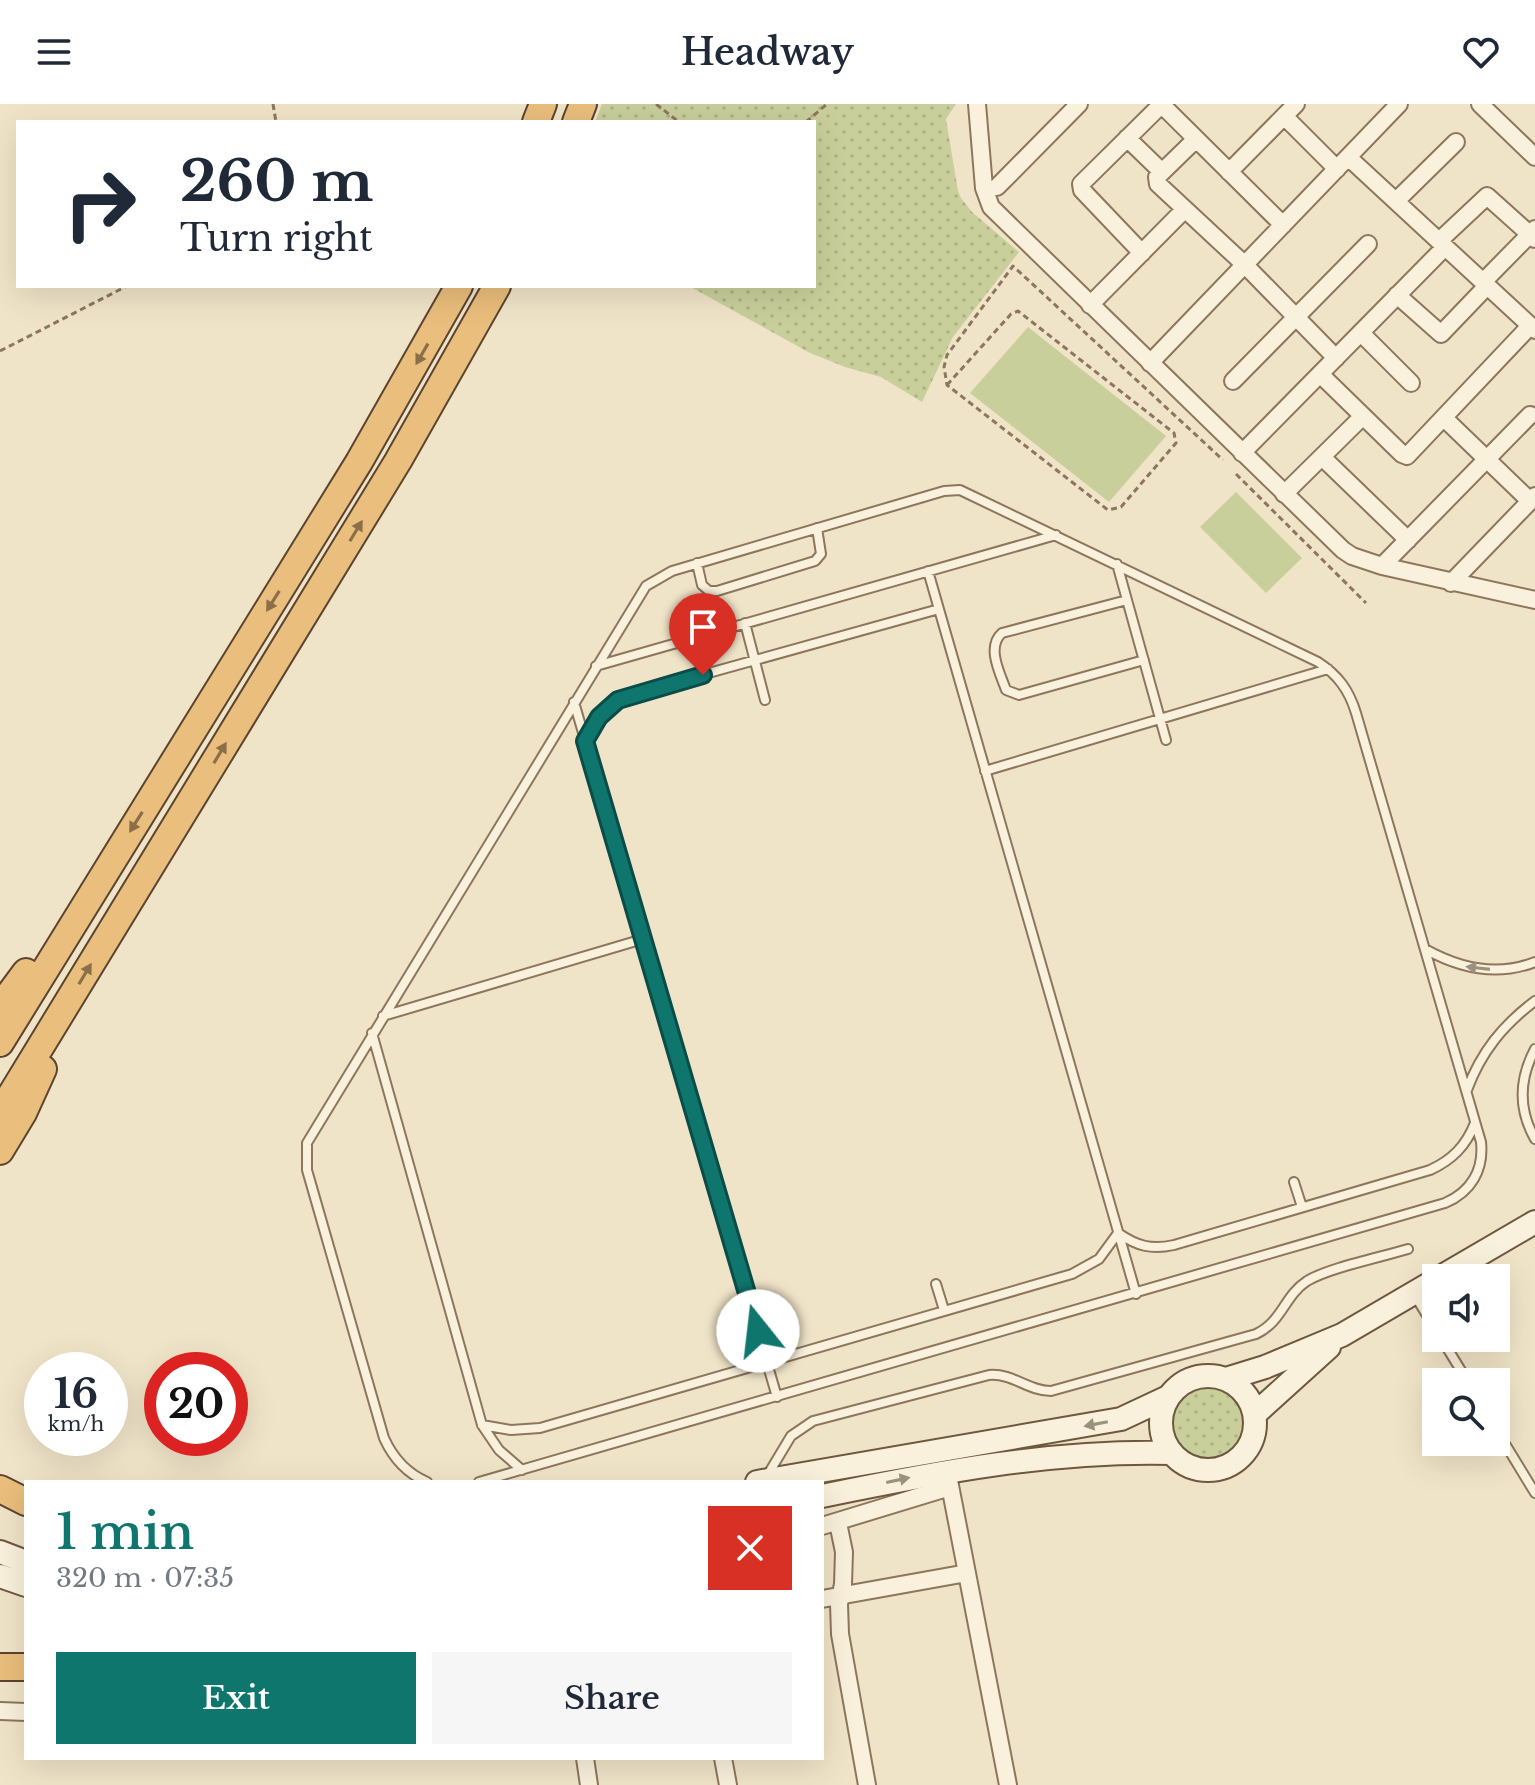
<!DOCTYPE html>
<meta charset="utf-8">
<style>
:root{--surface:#fff;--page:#f6f6f7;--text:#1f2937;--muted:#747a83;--accent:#0f766e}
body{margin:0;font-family:"Libre Baskerville",serif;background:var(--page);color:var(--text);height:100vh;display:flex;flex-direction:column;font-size:30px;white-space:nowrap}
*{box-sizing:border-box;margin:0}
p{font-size:26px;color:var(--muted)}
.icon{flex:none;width:44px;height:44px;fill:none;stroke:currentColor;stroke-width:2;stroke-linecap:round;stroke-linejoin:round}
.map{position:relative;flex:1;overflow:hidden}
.panel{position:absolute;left:24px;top:1376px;width:800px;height:280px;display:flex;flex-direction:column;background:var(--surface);border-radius:0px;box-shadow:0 8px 32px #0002}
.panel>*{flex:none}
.top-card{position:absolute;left:16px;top:16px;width:800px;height:168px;border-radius:0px;box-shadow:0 8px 32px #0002;background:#fff;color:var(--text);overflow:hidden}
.tools{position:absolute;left:1422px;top:1160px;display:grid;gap:16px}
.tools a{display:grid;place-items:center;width:88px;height:88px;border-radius:0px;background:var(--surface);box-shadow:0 8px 32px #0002;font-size:40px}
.speed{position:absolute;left:24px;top:1248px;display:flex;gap:16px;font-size:40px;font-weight:700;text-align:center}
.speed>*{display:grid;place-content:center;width:104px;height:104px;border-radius:50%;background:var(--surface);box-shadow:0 8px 32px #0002;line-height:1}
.speed small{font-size:20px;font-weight:400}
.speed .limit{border:12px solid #d22;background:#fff;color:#111}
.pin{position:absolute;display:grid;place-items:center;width:68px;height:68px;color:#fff;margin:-82px -34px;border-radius:50% 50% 50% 0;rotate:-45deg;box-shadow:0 0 8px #0007}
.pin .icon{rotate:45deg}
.me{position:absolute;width:88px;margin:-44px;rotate:344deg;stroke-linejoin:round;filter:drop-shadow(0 0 6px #0008)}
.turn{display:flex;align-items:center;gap:28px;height:168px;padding:0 32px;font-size:36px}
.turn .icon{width:104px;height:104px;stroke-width:2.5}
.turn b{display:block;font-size:56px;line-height:68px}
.round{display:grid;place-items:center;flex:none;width:84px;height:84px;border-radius:0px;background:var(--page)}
.overview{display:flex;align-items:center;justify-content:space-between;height:136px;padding:0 32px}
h1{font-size:48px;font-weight:600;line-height:60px;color:var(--accent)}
.action{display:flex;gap:16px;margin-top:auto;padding:16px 32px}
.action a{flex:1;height:92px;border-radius:0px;background:var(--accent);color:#fff;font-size:32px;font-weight:600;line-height:92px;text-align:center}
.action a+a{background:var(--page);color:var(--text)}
header{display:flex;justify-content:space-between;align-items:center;height:104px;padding:0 32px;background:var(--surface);font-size:36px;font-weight:600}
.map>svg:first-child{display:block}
.grass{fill:url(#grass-dots)}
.garden{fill:#c9cf9b}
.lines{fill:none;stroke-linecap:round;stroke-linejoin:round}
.service-casing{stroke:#8d765c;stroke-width:12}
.minor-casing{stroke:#8d765c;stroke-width:20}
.secondary-casing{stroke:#6f573f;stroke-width:26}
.trunk-casing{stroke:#5b4430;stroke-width:30}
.path{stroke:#8d765c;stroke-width:3;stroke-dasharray:6 4;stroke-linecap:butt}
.service{stroke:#faf1dc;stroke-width:8}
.minor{stroke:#faf1dc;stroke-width:16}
.secondary{stroke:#faf1dc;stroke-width:22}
.trunk{stroke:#eabe7c;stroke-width:26}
.oneway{fill:#8b6f49}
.oneway2{fill:#9c907e}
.route-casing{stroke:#0a4d48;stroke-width:20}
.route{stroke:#0f766e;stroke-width:14}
</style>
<header><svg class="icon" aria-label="menu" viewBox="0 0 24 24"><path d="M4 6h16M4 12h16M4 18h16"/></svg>Headway<svg class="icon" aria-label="heart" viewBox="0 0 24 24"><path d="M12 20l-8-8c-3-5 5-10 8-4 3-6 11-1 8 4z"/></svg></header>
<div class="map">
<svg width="1535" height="1681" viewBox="0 0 1535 1681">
<defs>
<pattern id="grass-dots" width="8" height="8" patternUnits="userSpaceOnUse" patternTransform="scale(2)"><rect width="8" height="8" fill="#c9cf9b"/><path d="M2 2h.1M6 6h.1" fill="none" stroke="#aeb285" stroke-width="1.8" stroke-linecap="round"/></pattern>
</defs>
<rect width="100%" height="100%" fill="#f0e4c8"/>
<path class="grass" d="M602 0H956L946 15 958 87 961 94 972 108 1019 148 953 233 922 298 881 273 845 263 810 249 689 182H814V18H595Z
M1171 1319a37 37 0 1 1 74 0a37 37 0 1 1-74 0Z"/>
<path class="garden" d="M1028 223 1166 332 1109 398 970 289Z
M1236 388 1302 454 1266 489 1200 423Z"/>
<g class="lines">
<g class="service-casing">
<path id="service" d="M697 459 702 481 709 487H717L815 457 821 450 817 424
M1117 460 1166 636
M928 467 1136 1190
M1127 496 1002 529C986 543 1000 569 1006 586L1019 591 1144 556
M745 519 765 596
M596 562 1056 431
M574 598 777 1293
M585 637 604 607 626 592 939 505
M985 667 1328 565
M1425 845C1459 864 1497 873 1535 858
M383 912 643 835
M372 929 482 1321 499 1346 522 1366
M1535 945C1519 975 1518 1005 1535 1035
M1467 986C1481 948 1503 921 1535 897
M1294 1078 1302 1103
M936 1180 944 1206
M1414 1190 1436 1226
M1441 1234 1468 1278
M482 1321 511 1326 540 1324 1072 1170 1099 1155 1118 1129C1137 1142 1151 1146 1174 1141L1430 1066C1452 1056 1466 1042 1475 1019
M1496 1325 1535 1389
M767 1372 791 1332 813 1317 989 1271C1013 1269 1028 1287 1051 1287L1256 1230C1283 1217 1284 1192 1307 1177 1328 1164 1382 1153 1408 1145
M427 1378C406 1369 393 1354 384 1334L307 1066V1039L646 482 672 467 944 387 960 386 1318 558C1338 571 1349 586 1356 609L1481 1038C1484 1066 1471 1088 1445 1099L479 1378"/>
</g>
<g class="minor-casing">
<path id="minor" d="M977 0 984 84 991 103 1343 446 1352 452 1382 462 1535 496
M1161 0 1283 121
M1480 0 1535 53
M1284 12 1337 65
M1127 34 1162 68
M1196 35 1157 73 1158 80 1245 161 1336 254
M1348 53 1535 226
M1229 68 1296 0
M997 83 1079 0
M1396 97 1456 38
M1439 137 1487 92 1535 135
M1142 149 1082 86 1081 80 1161 1
M1483 178 1535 125
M1397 191 1441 230 1487 182
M1090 201 1185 105
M1361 229 1411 279
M1150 259 1399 0
M1320 270 1402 350 1407 352 1530 222
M1233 277 1368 140
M1444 314 1530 397
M1242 349 1445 143
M1322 353 1408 436
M1284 390 1362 313
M1382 462 1530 311
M1451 479 1535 392
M947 1366 1008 1681
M838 1419 844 1448 843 1480 839 1500 840 1530 867 1681
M822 1422 950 1383
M822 1495 967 1469
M0 1607 26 1608
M585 1654 589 1681
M723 1654 728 1681"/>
</g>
<g class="secondary-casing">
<path id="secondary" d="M1439 1174 1535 1118
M1161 1319a47 47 0 1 1 94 0a47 47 0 1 1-94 0Z
M1226 1275 1265 1263 1342 1231 1436 1176
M1255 1310 1329 1243
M757 1378 1121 1315 1168 1293
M822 1392C938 1368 1053 1346 1172 1349
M0 1448 26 1458
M0 1472 26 1481"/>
</g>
<g class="trunk-casing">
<path id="trunk" d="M536 18 543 0
M576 18 583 0
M0 903 26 868
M0 939 359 358 459 182
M0 1009 398 357 497 182
M0 1047 23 1009 43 965
M0 1385 26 1398
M0 1563H26"/>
</g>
<path class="path" d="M273 0 276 18
M656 0 679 18
M806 18 827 0
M0 247 127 182
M947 281 1011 210 1018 207 1174 329 1176 339 1121 403 1108 406 947 281 944 263 947 251 1013 162 1223 356
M1236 370 1366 499"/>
<use href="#service" class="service"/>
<use href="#minor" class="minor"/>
<use href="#secondary" class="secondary"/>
<use href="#trunk" class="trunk"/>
</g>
<defs><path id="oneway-solid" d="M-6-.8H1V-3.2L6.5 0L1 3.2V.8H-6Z" transform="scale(2)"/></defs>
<g class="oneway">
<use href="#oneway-solid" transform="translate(422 250) rotate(120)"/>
<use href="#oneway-solid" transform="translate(356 427) rotate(-59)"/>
<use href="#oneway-solid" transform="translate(273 497) rotate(122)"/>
<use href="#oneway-solid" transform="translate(220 649) rotate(-59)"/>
<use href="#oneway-solid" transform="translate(136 718) rotate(122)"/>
<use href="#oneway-solid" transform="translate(85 870) rotate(-59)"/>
</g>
<g class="oneway2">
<use href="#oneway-solid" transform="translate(1478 864) rotate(-173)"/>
<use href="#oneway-solid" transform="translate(1096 1320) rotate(169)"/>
<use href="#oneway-solid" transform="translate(898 1376) rotate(-12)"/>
</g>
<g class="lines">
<g class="route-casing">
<path id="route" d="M703 571 618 596 599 613 585 637 758 1227"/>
</g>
<use href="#route" class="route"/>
</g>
</svg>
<div class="tools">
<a><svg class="icon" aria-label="sound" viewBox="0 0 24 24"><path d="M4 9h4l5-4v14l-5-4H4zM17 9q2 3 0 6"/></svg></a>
<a><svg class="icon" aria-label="search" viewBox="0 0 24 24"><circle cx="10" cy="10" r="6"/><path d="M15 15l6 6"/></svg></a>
</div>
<div class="speed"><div>16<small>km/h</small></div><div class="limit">20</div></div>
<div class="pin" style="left:703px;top:571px;background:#d93025"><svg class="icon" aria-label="arrive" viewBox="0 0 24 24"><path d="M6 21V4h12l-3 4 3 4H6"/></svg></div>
<svg class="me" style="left:758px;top:1227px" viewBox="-20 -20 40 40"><circle r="19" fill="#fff"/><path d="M0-13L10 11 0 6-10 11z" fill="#0f766e"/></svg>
<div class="top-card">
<div class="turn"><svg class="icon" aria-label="right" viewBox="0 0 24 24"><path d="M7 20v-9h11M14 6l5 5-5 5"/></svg><div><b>260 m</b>Turn right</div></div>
</div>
<section class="panel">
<div class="overview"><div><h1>1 min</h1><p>320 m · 07:35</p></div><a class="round" style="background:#d93025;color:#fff"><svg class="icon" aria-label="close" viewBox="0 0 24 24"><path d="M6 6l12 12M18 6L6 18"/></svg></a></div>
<div class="action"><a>Exit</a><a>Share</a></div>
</section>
</div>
